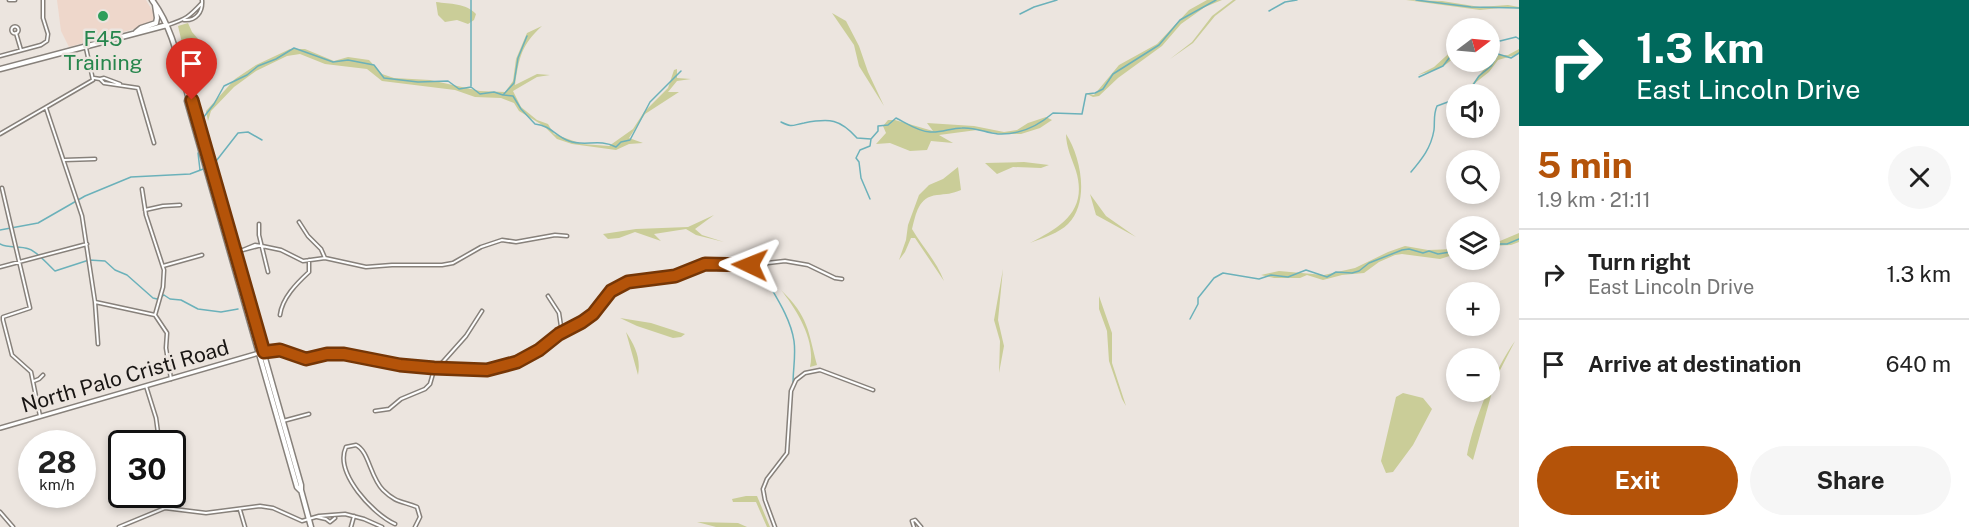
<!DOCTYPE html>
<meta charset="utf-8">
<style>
:root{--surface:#fff;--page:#f6f6f6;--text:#222;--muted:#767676;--line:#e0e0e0;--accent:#b45309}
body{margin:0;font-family:"Public Sans",sans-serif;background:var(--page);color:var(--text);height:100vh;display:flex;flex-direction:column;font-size:22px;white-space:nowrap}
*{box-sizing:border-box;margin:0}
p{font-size:20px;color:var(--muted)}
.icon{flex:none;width:33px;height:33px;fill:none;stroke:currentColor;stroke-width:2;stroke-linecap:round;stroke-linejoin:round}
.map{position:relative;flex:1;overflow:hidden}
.side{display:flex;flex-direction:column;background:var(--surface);width:450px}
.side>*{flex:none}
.hud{background:#00695c;color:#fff;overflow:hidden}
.needle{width:39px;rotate:74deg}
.buttons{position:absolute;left:1446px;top:18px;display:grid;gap:12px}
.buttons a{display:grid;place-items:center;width:54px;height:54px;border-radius:50%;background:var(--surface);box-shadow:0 3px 9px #0003;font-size:30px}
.speed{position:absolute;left:18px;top:430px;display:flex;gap:12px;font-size:30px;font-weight:700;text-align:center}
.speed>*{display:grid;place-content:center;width:78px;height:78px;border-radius:50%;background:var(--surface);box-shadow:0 3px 9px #0003;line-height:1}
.speed small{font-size:15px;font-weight:400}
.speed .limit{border:3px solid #111;border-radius:9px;background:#fff;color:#111}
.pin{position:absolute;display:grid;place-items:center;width:51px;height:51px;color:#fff;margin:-62px -26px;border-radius:50% 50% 50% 0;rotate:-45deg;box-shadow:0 0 6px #0007}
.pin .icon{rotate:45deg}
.me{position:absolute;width:66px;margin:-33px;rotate:272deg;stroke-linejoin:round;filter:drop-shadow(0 0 4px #0008)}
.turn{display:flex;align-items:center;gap:21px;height:126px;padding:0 18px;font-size:27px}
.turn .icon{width:78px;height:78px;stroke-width:2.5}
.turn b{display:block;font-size:42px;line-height:51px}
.round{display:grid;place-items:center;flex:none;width:63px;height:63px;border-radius:32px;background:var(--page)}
.head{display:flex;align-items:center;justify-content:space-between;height:102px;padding:0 18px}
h1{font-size:36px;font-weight:700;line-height:45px;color:var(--accent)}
.primary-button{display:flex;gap:12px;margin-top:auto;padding:12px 18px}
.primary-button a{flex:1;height:69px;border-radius:36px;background:var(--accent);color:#fff;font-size:24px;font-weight:700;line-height:69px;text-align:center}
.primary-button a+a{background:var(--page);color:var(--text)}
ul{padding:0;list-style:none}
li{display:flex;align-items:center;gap:18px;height:90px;padding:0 18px;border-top:2px solid var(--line)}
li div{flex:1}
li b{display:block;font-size:22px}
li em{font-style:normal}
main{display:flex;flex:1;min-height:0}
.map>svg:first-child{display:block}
.commercial{fill:#eed7cb}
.green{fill:#cacd98}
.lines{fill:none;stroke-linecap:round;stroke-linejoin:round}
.stream{stroke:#6bb1ba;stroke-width:1.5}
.minor-casing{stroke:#87817b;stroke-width:5}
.tertiary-casing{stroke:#87817b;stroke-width:6}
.secondary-casing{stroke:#87817b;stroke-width:7}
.minor{stroke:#fff;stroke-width:2}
.tertiary{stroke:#fff;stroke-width:3}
.secondary{stroke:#fff;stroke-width:4}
.route-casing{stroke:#753606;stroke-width:15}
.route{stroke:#b45309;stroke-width:10}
.leisure-dot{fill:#2e9e5b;stroke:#ece5df;stroke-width:2}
.labels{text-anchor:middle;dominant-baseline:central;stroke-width:5;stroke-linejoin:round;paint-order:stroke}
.leisure-label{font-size:21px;fill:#27864d;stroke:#ece5df}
.street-label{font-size:21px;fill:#191614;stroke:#ece5df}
</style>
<main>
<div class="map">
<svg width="1519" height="527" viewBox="0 0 1519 527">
<rect width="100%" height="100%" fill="#ece5df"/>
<path class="commercial" d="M57 0H146L155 15V21L152 24 69 47 61 31Z"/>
<path class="green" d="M1207 0H1222L1205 7 1181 24 1162 46 1118 78 1099 96 1093 97 1085 93 1094 95 1119 65 1157 44 1189 10Z
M1233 0H1236L1215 16 1193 43 1170 59 1192 42 1212 16Z
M1406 0 1442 1 1480 7 1508 5 1519 7V9L1509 7 1480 10Z
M436 2C450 4 466 3 476 14L474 20 468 24 457 20 445 22 438 15Z
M832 13 846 21 859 46 868 72 884 106 859 66 854 45Z
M188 23 192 32 206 48 192 61 182 43 178 26Z
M542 26C521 45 519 58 515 85L537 74 550 75 537 77 513 91 521 107 537 120 548 124 554 134 582 144 609 146 633 129 644 112 668 88 674 70 677 69V78L691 79 677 81 668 92H679L645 114 629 138 643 143 629 144 616 150 572 144 557 139 544 126 519 111 514 103 501 98 475 97 455 90 382 81 367 69 325 64 300 54 287 56 256 71 234 87 211 111 208 121 206 111 235 79 256 65 290 49H305L334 61 348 57 369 60 382 74 394 78 430 80 480 91 505 92 513 81 516 59 527 33Z
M1456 47C1457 65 1433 71 1418 75L1434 67Z
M1519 49V54L1498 60 1489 72 1470 87 1495 55H1508Z
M1046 117 1052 120 1040 128 1021 134H1003L977 130 939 135 953 143 931 141 927 150 910 151 890 143 876 144 886 133 883 126 888 120H895L933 131 927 123 974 126 1004 132 1017 130 1028 123Z
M1066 134C1081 157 1090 202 1068 224 1059 233 1043 238 1030 243 1061 227 1088 211 1076 171 1072 159 1066 147 1066 134Z
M1024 162 1049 165 1041 168 1013 167 997 174 985 163Z
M958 167 961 190C952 194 946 194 937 195 918 197 916 214 912 229 923 248 936 260 944 281L915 238H911L905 252 899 260 906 240 908 225 919 195 929 185 943 179Z
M1090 194 1106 216 1136 237 1096 215Z
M714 215 695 229 702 235 724 242 696 235 686 229 654 234 661 241 635 232 619 238 608 239 603 234 636 229 688 227Z
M1519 233V242L1511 245 1490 246V241H1500Z
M1405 246 1428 250 1456 249V254L1440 259 1402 254 1395 255 1379 262 1364 273 1342 275 1323 280 1307 275 1300 278H1274L1261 275 1279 271 1324 275 1355 268 1388 252Z
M1003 269 998 320 1004 346 999 373 1000 341 994 320Z
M781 290C809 317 808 331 817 365L810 367C816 341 797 310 781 290Z
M1099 296 1112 333V363L1126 406 1122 399 1109 361 1107 331 1099 309Z
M620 318 651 323 685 334 681 337 673 338 637 326Z
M626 332C635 346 641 358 638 375Z
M1515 341 1496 378 1473 460 1467 455C1474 419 1494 371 1515 341Z
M1403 393 1423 398 1432 409 1413 445 1393 472 1386 473 1381 461 1396 397Z
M746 496H757L770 527H767L756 502H733L732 499Z
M697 522 738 523 747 527H716Z"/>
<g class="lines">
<path class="stream" d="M1416 0 1471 7 1519 8
M1269 11 1285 2 1297 0
M1020 14 1034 7 1057 0
M1490 38 1500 41 1516 37 1519 39
M1419 77 1443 66 1456 49
M471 86V0
M1463 94 1469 91 1479 76 1491 66 1498 54 1511 58 1519 53
M504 95 513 96 521 109 535 124C552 126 555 136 569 141 585 147 599 138 616 147L621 142 630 140 650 102 681 71
M203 118 214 104 224 86 247 75 258 66 276 59 294 48 333 62 348 60 374 65 384 78 418 82 448 81 459 89 471 87 480 94 494 92 503 95 514 83 518 58 527 36
M781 122C793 128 792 125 804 123 830 118 840 119 857 138L871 139 878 131V126L888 125 896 118C906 123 919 132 930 132 941 133 951 128 962 128 975 127 986 133 998 134 1019 135 1038 126 1053 113L1082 114 1086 94 1095 93 1103 89 1113 74 1159 45 1180 20 1216 0
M198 153 200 170
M213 165 238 133 248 132 262 140
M1411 172C1422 159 1431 148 1434 130 1435 122 1433 115 1437 106L1456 99
M870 199 861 178 859 162 856 158 860 150 870 146 871 139
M0 230 38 223 85 196 131 177 190 174 206 168
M0 244C9 249 19 245 29 249 38 252 47 264 55 271L89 260 105 261 115 270 127 275 153 298 157 299 164 295 170 299 181 300 198 309 221 312 238 309
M1490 244H1507L1519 239
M758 265C770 289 790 314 794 341 796 355 793 369 793 384
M1190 319 1198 304V298L1214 278 1223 273 1259 279 1271 275 1288 277 1306 270 1327 277 1336 272 1352 273 1359 271 1369 263 1402 250 1409 249 1423 253 1429 251 1438 254 1456 251"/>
<g class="minor-casing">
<path id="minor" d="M9 0H15
M184 20C196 21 203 12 202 0
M168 25C186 19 189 17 202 3
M11.5 30a3.5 3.5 0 1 1 7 0a3.5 3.5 0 1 1-7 0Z
M16 33 21 50
M0 56 41 45 47 41 48 34 43 18V0
M94 78 100 79 104 83 138 88 154 143
M100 79 104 78 120 84
M46 108 82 216 95 302 98 344
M0 134 93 80 86 48
M64 160 95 159
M2 188 30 308 3 317V320L12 355 31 372 40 416
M142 189 146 215 164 270 163 287 155 315 167 333 166 348 171 379
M145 210 163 206 180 205
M299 222 308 236 321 249 325 258
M259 224V235L268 272
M243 250 255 245 262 246 281 250 303 261 325 258 366 267 392 265H442L453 263 481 247 502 240 516 242 555 235 567 236
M235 252 258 246
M163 266 202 255
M0 267 87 244
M548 296 559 313 562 333
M95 302 155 315
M280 315C282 298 297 283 309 272V260
M262 352 280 350 306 359 327 354H344L400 365 483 370 517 362 539 350 559 334 582 323 593 314 611 291 632 280 675 276 705 264 750 265 785 261 808 265 835 278 842 279
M440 368 441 364 466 336 482 311
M34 381 39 379 43 375
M146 386 156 418 159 440
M375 411 389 409 401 399 425 389 430 384 434 370
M283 421 309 414
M240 510 245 527
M0 512 13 527
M317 517 326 519 330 522 335 518
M395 524C373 514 334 473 346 447L356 445C369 451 370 477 383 490 396 503 402 501 417 507L420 517 415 527
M119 527 165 508 206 513 260 506 273 508 302 521 319 516 345 514 364 519 382 527
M351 527 354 516
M775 527 765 500 763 489 767 479 787 453 791 391 796 380 805 373 820 370 873 390
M914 527 912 521 915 520 921 527"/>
</g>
<g class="tertiary-casing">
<path id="tertiary" d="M0 428 259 353"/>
</g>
<g class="secondary-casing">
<path id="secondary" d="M152 0C173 28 179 63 188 96L192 101 301 485V490L311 527
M136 32 141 28 156 23 157 18 155 5
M0 69 167 25
M188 97 187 101 297 487 300 490"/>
</g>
<use href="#minor" class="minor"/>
<use href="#tertiary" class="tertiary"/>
<use href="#secondary" class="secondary"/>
</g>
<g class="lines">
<g class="route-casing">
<path id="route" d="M192 100 264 352 280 350 306 359 327 354H344L400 365 434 368 487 370 517 362 539 350 559 334 582 322 593 314 611 291 628 282 675 276 705 264 750 265"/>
</g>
<use href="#route" class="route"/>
</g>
<circle class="leisure-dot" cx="103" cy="16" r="6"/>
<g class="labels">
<g class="leisure-label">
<text x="103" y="38">F45<tspan x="103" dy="24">Training</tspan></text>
</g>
<g class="street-label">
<text transform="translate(125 376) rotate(-16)">North Palo Cristi Road</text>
</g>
</g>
</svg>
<div class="buttons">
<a><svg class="needle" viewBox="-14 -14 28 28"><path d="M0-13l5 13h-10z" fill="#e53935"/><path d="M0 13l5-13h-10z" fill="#767676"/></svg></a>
<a><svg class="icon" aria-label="sound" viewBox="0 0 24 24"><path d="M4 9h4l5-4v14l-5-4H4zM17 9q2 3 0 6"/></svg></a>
<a><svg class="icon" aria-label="search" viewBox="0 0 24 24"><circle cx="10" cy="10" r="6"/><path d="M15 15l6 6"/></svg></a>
<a><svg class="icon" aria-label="layers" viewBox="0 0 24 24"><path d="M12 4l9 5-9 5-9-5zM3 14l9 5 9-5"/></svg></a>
<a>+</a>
<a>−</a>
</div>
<div class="speed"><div>28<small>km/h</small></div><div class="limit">30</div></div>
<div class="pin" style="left:192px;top:100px;background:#d93025"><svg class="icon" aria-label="arrive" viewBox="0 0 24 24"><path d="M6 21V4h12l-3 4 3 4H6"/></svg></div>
<svg class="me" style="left:750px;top:265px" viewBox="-20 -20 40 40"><path d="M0-17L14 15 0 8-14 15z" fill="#b45309" stroke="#fff" stroke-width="4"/></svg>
</div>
<section class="side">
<div class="hud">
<div class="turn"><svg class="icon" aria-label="right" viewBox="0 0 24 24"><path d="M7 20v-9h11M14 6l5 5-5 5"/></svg><div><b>1.3 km</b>East Lincoln Drive</div></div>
</div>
<div class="head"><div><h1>5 min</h1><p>1.9 km · 21:11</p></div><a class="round"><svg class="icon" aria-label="close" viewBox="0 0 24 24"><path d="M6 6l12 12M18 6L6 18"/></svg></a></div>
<ul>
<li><svg class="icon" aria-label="right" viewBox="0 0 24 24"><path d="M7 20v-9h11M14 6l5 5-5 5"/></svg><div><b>Turn right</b><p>East Lincoln Drive</p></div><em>1.3 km</em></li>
<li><svg class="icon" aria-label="arrive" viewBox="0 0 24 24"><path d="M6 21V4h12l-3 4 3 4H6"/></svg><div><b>Arrive at destination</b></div><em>640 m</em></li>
</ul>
<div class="primary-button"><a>Exit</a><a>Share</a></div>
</section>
</main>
